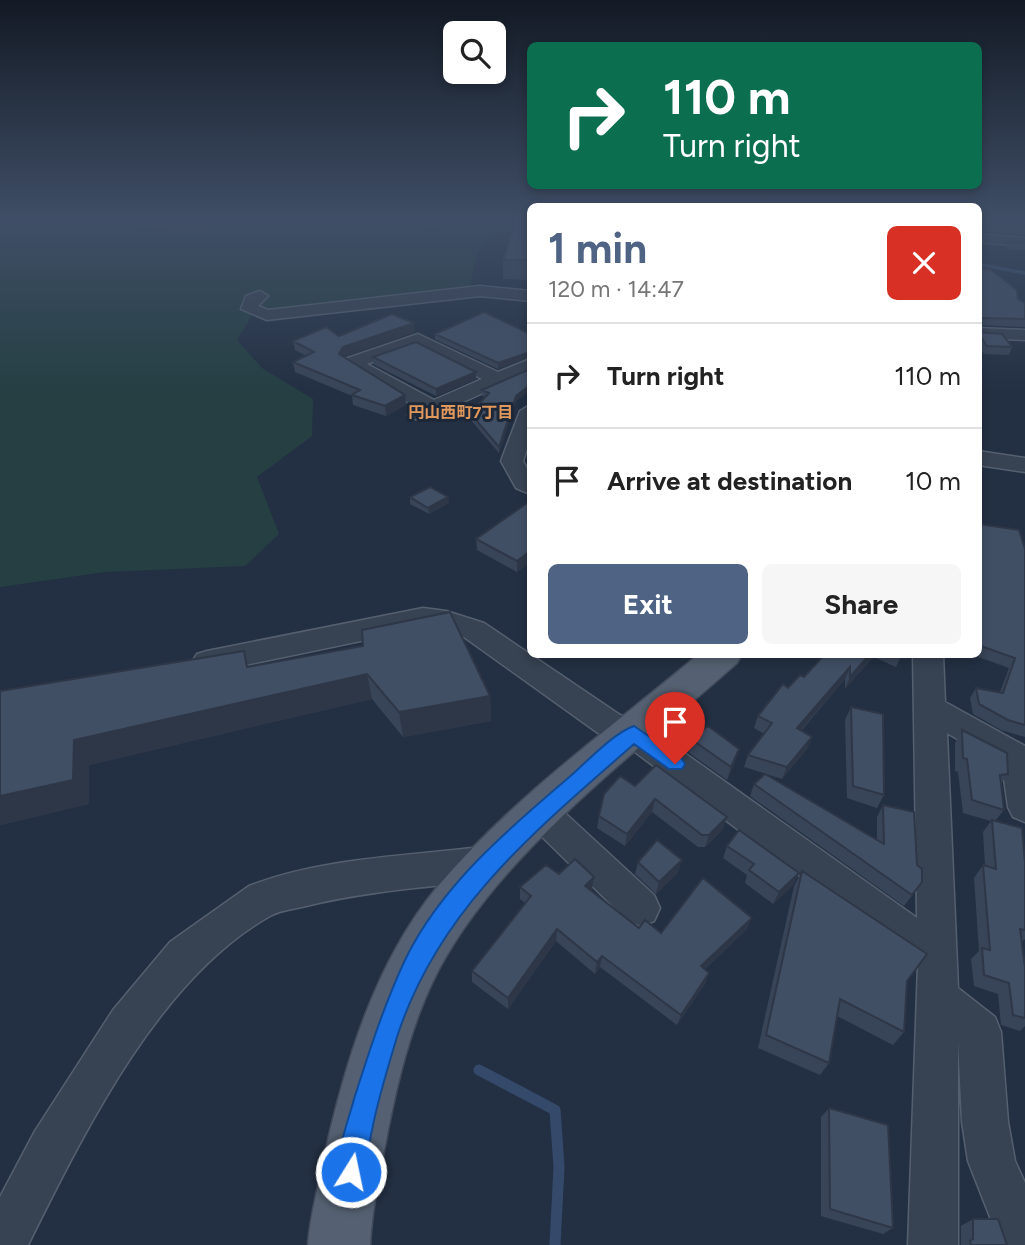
<!DOCTYPE html>
<meta charset="utf-8">
<style>
:root{--surface:#fff;--page:#f6f6f6;--text:#222;--muted:#767676;--line:#e0e0e0;--accent:#4f6385}
body{margin:0;font-family:Figtree,"Noto Sans JP",sans-serif;background:var(--page);color:var(--text);height:100vh;display:flex;flex-direction:column;font-size:26px;white-space:nowrap}
*{box-sizing:border-box;margin:0}
p{font-size:23px;color:var(--muted)}
.icon{flex:none;width:38px;height:38px;fill:none;stroke:currentColor;stroke-width:2;stroke-linecap:round;stroke-linejoin:round}
.map{position:relative;flex:1;overflow:hidden}
.drawer{position:absolute;left:527px;top:203px;width:455px;height:455px;display:flex;flex-direction:column;background:var(--surface);border-radius:10px;box-shadow:0 4px 10px #0003}
.drawer>*{flex:none}
.banner{position:absolute;left:527px;top:42px;width:455px;height:147px;border-radius:10px;box-shadow:0 4px 10px #0003;background:#0b6e4f;color:#fff;overflow:hidden}
.buttons{position:absolute;left:443px;top:21px;display:grid;gap:14px}
.buttons a{display:grid;place-items:center;width:63px;height:63px;border-radius:10px;background:var(--surface);box-shadow:0 4px 10px #0003;font-size:35px}
.pin{position:absolute;display:grid;place-items:center;width:60px;height:60px;color:#fff;margin:-72px -30px;border-radius:50% 50% 50% 0;rotate:-45deg;box-shadow:0 0 7px #0007}
.pin .icon{rotate:45deg}
.me{position:absolute;width:77px;margin:-38px;rotate:10deg;stroke-linejoin:round;filter:drop-shadow(0 0 5px #0008)}
.turn{display:flex;align-items:center;gap:24px;height:147px;padding:0 21px;font-size:32px}
.turn .icon{width:91px;height:91px;stroke-width:2.5}
.turn b{display:block;font-size:49px;line-height:60px}
.round{display:grid;place-items:center;flex:none;width:74px;height:74px;border-radius:10px;background:var(--page)}
.summary{display:flex;align-items:center;justify-content:space-between;height:119px;padding:0 21px}
h1{font-size:42px;font-weight:700;line-height:52px;color:var(--accent)}
.cta{display:flex;gap:14px;margin-top:auto;padding:14px 21px}
.cta a{flex:1;height:80px;border-radius:10px;background:var(--accent);color:#fff;font-size:28px;font-weight:700;line-height:80px;text-align:center}
.cta a+a{background:var(--page);color:var(--text)}
ul{padding:0;list-style:none}
li{display:flex;align-items:center;gap:21px;height:105px;padding:0 21px;border-top:2px solid var(--line)}
li div{flex:1}
li b{display:block;font-size:26px}
li em{font-style:normal}
.map>svg:first-child{display:block}
.green{fill:#253f43}
.lines{fill:none;stroke-linecap:round;stroke-linejoin:round}
.stream-far1{stroke:#354a6b;stroke-width:3.5}
.stream{stroke:#354a6b;stroke-width:11}
.minor-casing{stroke:#55606f;stroke-width:3}
.major-casing{stroke:#414b5b;stroke-width:3}
.minor{fill:#374252;fill-rule:evenodd}
.major{fill:#556172;fill-rule:evenodd}
.wall{fill:#384457}
.shaded-wall{fill:#2e3747}
.building{fill:#414f65;stroke:#2e3747;stroke-width:2}
.route{fill:#1a73e8;stroke:#114b97;stroke-width:2}
.labels{text-anchor:middle;dominant-baseline:central;stroke-width:6;stroke-linejoin:round;paint-order:stroke}
.far-neighbourhood-label{font-size:16px;font-weight:bold;fill:#e0985c;stroke:#1c2737}
</style>
<div class="map">
<svg width="1025" height="1245" viewBox="0 0 1025 1245">
<rect width="100%" height="100%" fill="#233043"/>
<path class="green" d="M0 218H530V230C483 232 477 242 470 289L253 314 237 340 262 368 313 399 312 436 257 477 279 534 245 566 105 572 0 587Z"/>
<g class="lines">
<path class="stream-far1" d="M378 218 431 224 518 218
M978 264 1025 273"/>
<path class="stream" d="M479 1070 555 1110 559 1167 555 1245"/>
<g class="minor-casing">
<path id="minor" d="M978 234 1025 238V246L978 242Z
M480 286 530 291V301L480 296 267 320 241 309 246 296 260 291 268 296 258 306 268 310Z
M978 328 1025 330V340L978 338Z
M418 334 498 372 530 359V372L425 419H411L408 415 417 408 343 363 345 359ZM417 346 482 379 434 400 367 364Z
M530 405V440L523 461 530 474V494L516 488 501 461 520 411Z
M978 451 1025 458V472L978 465Z
M423 608 446 611 484 623 620 715 645 725 917 918 913 654H943L945 702 1025 746V822L1013 817 1008 807 1002 765 947 733 958 988 995 1017 1001 1032 1008 1122 1015 1161 1025 1183V1245H1001L968 1161 962 1122 958 1041V1245H908L918 965 623 743 598 733 464 637 423 628 207 673 197 670 192 662 197 654 207 651Z
M541 798 553 802 654 895 660 908 654 921 641 926 628 921 529 824 524 813 529 802Z
M490 846 503 851 508 863 503 875 490 880C429 887 366 891 306 906 295 909 280 910 270 916 158 979 84 1133 28 1245H0V1197L35 1131 113 1010 170 942 249 886C324 857 411 856 490 846Z"/>
</g>
<g class="major-casing">
<path id="major" d="M699 654H742L737 663C635 754 491 859 432 983 410 1030 398 1080 388 1130 381 1168 372 1207 370 1245H308C310 1217 318 1189 323 1162 344 1066 374 963 438 886 513 797 611 728 699 654Z"/>
</g>
<use href="#minor" class="minor"/>
<use href="#major" class="major"/>
</g>
<path class="wall" d="M132 218H227L196 234 134 225Z
M530 218V280L503 279V260Z
M978 218H1025V235L978 231Z
M1025 241V250L1006 249 1008 242Z
M978 268 1018 299 1025 303V327L980 325 979 332 1012 347 1009 355 984 354 978 345Z
M414 332 344 357 405 395 406 405 386 416 353 405 352 396 295 372 293 362 306 356 295 350 293 341 339 336Z
M435 334H530L498 369 435 339Z
M373 357 476 372V379L436 396 373 364Z
M482 390 516 401 499 453 470 419V413L485 397 482 396Z
M410 497 449 503 429 514 410 504Z
M530 502V564L529 563 517 572 477 550 476 539Z
M978 524 1025 549V737L1001 730 973 714 970 698 976 688 1000 692 1009 668 970 654H978Z
M363 646 490 696 491 721 403 737 372 699 89 765V804L0 825V691L249 667Z
M825 654H876L845 689V679L801 731 812 737 807 749 782 779 744 767 748 755 764 734 754 728 758 716 788 688 804 677Z
M876 654H902L896 667 876 658Z
M851 707 884 795 877 808 847 798 845 720Z
M962 730 1008 774 1001 784 1004 810 995 821 1025 863V939L1022 942 1025 967V1026L1020 1031 1001 1025 998 994 974 986 971 959 979 951 974 878 983 865 985 866 983 832 991 821 963 813 958 772 955 771V743Z
M691 739 735 762 727 780 688 752Z
M754 784 877 840V817L883 805 914 893 904 906 750 796Z
M635 786 723 829 705 847H698L652 812 625 846 597 828 599 816Z
M727 846 793 885 773 904 745 883 747 875 723 858Z
M638 862 678 873 656 894 635 874Z
M802 871 907 981 904 1032 893 1045 837 1016 829 1063 820 1075 758 1048 794 886Z
M559 874 592 889 591 891 639 928 661 933 747 929 705 969 709 973 705 984 677 1025 600 967 595 974 556 941 508 1009 472 982V971L525 903 520 899V887Z
M829 1108 893 1228 883 1234 821 1216V1117Z
M973 1219 1007 1245H961V1226Z"/>
<path class="shaded-wall" d="M192 218H227L196 234Z
M414 323V332L344 357 340 364 339 354 343 347Z
M530 352V357L498 369V363Z
M476 372V379L436 396V389Z
M530 385V391L516 401 499 453V447L516 396Z
M405 395 406 405 386 416 385 406Z
M448 497 449 503 429 514 428 508Z
M529 552V563L517 572V561Z
M870 654H876L845 689 850 677Z
M850 667 845 679 792 740 797 728Z
M367 674 372 699 89 765V804L0 825V796L74 740Z
M490 696 491 721 403 737 399 712Z
M812 737 807 749 782 779 787 767Z
M739 749 735 762 727 780 731 767Z
M655 799 652 812 625 846 627 834Z
M727 817 723 829 705 847 709 835Z
M682 860 678 873 656 894 659 882Z
M799 873 793 885 773 904 779 892Z
M594 877 592 889 583 898 585 886Z
M752 918 747 929 696 977 701 966Z
M557 929 556 941 508 1009V998Z
M602 956 600 967 595 974 597 962Z
M709 973 705 984 677 1025 681 1015Z"/>
<path class="building" d="M516 218H530V260H503Z
M978 218H1025V228L981 225 978 228Z
M1025 241V243L1008 242Z
M978 268 990 269 1017 290 1018 299 1025 303V319L981 318 979 332 1002 334 1012 347 987 346 978 333Z
M484 312 530 334V352L498 363 435 334Z
M392 314 414 323 343 347 339 354 405 395 385 406 352 395 360 390 293 362 314 352 293 341 326 327 339 336Z
M416 342 476 372 436 389 373 357Z
M530 369V385L516 396 499 447 470 413 489 393 482 390Z
M430 487 448 497 428 508 410 497Z
M530 501V553L529 552 517 561 476 539Z
M978 524 1019 530 1025 549V725L1008 720 979 704 976 688 1003 693 1015 658 978 645Z
M450 612 490 696 399 712 367 674 74 740 73 780 0 796V691L244 651 247 667 363 646 362 630Z
M825 654H870L850 677V667L797 728 812 737 787 767 748 755 772 723 758 716 783 684 788 688 800 675 804 677Z
M851 707 883 714 884 795 853 786Z
M708 726 739 749 731 767 691 739Z
M962 730 1007 753 1008 774 1000 775 1004 810 972 800 967 759 963 758Z
M656 765 727 817 709 835H702L655 799 627 834 599 816 604 794 620 776 635 786Z
M765 774 884 844 883 805 914 812 917 865 922 869V882L912 895 754 784Z
M992 820 1022 828 1025 863V930L1020 929 1025 967V1018L1013 1015 1009 983 984 975 982 948 990 950 983 865 996 869Z
M739 830 799 873 779 892 749 870 754 864 727 846Z
M657 840 682 860 659 882 638 862Z
M575 859 594 877 585 886 639 928 645 920 661 933 703 878 752 918 701 966 709 973 681 1015 602 956 597 962 557 929 508 998 472 971 531 896 520 887 546 865 559 874Z
M802 871 927 954 907 981 904 1032 840 999 829 1063 766 1035Z
M829 1108 888 1125 893 1228 830 1209Z
M973 1219H998L1007 1245H971L970 1241 973 1239Z"/>
<linearGradient id="sky" x2="0" y2="1"><stop stop-color="#131a25"/><stop offset="0.56" stop-color="#3f4e66"/><stop offset="1" stop-color="#3f4e66" stop-opacity="0"/></linearGradient>
<rect width="1025" height="392" fill="url(#sky)"/>
<path class="route" d="M634 726 682 759 685 764 682 769H669L634 744C536 830 438 909 397 1037 388 1067 378 1099 372 1130 368 1147 368 1165 361 1182L351 1186 342 1182C332 1159 348 1123 354 1099 369 1052 384 1005 405 960 440 887 507 830 567 779 585 764 613 733 634 726Z"/>
<g class="labels">
<g class="far-neighbourhood-label">
<text x="461" y="412">円山西町7丁目</text>
</g>
</g>
</svg>
<div class="buttons">
<a><svg class="icon" aria-label="search" viewBox="0 0 24 24"><circle cx="10" cy="10" r="6"/><path d="M15 15l6 6"/></svg></a>
</div>
<div class="pin" style="left:675px;top:764px;background:#d93025"><svg class="icon" aria-label="arrive" viewBox="0 0 24 24"><path d="M6 21V4h12l-3 4 3 4H6"/></svg></div>
<svg class="me" style="left:351px;top:1172px" viewBox="-20 -20 40 40"><circle r="17" fill="#1a73e8" stroke="#fff" stroke-width="3"/><path d="M0-11L8 9 0 5-8 9z" fill="#fff"/></svg>
<div class="banner">
<div class="turn"><svg class="icon" aria-label="right" viewBox="0 0 24 24"><path d="M7 20v-9h11M14 6l5 5-5 5"/></svg><div><b>110 m</b>Turn right</div></div>
</div>
<section class="drawer">
<div class="summary"><div><h1>1 min</h1><p>120 m · 14:47</p></div><a class="round" style="background:#d93025;color:#fff"><svg class="icon" aria-label="close" viewBox="0 0 24 24"><path d="M6 6l12 12M18 6L6 18"/></svg></a></div>
<ul>
<li><svg class="icon" aria-label="right" viewBox="0 0 24 24"><path d="M7 20v-9h11M14 6l5 5-5 5"/></svg><div><b>Turn right</b></div><em>110 m</em></li>
<li><svg class="icon" aria-label="arrive" viewBox="0 0 24 24"><path d="M6 21V4h12l-3 4 3 4H6"/></svg><div><b>Arrive at destination</b></div><em>10 m</em></li>
</ul>
<div class="cta"><a>Exit</a><a>Share</a></div>
</section>
</div>
